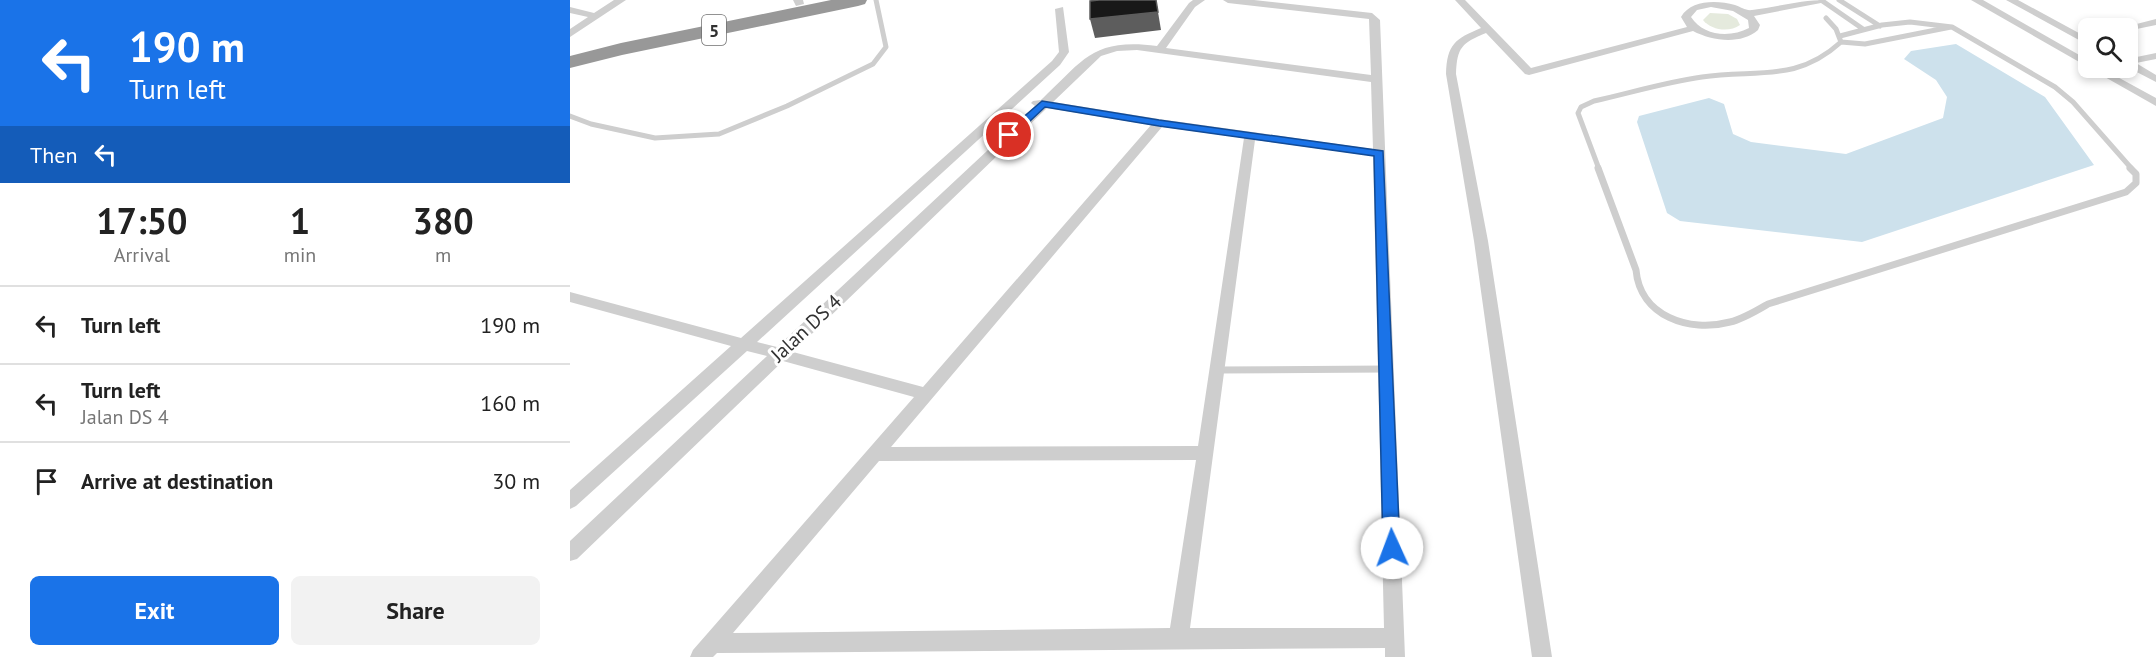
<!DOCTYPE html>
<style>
:root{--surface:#fff;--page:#f2f2f2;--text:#222;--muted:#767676;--line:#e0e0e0;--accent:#1a73e8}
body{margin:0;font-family:"PT Sans",sans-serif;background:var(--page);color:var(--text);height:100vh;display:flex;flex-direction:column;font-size:22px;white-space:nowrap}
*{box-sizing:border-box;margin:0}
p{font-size:20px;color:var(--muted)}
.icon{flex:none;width:33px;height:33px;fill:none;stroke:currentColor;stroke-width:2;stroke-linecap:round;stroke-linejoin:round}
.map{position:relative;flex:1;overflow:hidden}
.details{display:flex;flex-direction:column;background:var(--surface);width:570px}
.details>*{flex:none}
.hud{background:#1a73e8;color:#fff;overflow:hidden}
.controls{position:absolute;left:1508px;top:18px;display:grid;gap:12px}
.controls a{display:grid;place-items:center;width:60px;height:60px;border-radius:9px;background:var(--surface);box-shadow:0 3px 9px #0003;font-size:30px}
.pin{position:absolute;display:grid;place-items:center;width:51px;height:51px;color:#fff;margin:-26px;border:3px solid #fff;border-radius:50%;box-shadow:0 2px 6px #0007}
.me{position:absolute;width:66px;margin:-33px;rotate:358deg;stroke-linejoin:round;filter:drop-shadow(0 0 4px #0008)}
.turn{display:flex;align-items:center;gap:21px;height:126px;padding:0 30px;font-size:27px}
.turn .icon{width:78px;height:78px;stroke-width:2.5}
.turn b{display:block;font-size:42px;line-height:51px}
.then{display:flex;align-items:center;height:57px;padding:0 30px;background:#0003;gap:12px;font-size:22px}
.eta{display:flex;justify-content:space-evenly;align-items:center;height:102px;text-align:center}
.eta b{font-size:36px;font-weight:700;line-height:42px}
.cta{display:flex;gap:12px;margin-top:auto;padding:12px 30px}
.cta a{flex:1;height:69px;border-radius:9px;background:var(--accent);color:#fff;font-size:24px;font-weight:700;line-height:69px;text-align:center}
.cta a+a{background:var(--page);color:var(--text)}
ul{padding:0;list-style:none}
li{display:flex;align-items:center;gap:18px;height:78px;padding:0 30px;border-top:2px solid var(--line)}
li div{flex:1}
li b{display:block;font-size:22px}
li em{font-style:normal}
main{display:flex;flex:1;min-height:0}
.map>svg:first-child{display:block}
.green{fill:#e5eadd}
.water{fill:#cde1ec}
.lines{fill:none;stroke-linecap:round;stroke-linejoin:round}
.lane-far1{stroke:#cecece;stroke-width:5}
.lane{stroke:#cecece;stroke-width:7}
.street{fill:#cecece;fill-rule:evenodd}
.highway{fill:#989898;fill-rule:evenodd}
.shaded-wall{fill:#5d5d5d}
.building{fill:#181818;stroke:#5d5d5d;stroke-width:1.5}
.route{fill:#1a73e8;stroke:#114b97;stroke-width:1.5}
.labels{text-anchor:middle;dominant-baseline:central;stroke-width:6;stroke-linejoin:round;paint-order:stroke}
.shield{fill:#fff;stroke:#6f6f6f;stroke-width:1.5}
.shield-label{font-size:18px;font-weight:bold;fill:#313131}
.street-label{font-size:20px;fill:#313131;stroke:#fff}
</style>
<main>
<section class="details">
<div class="hud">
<div class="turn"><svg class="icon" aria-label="left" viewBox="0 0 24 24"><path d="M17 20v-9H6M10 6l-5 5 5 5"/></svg><div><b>190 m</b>Turn left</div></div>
<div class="then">Then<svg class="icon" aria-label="left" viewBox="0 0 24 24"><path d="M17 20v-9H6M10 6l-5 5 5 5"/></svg></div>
</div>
<div class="eta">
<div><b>17:50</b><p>Arrival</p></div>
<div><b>1</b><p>min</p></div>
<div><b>380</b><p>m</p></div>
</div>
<ul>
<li><svg class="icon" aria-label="left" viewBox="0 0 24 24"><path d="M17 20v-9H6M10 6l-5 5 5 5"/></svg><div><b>Turn left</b></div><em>190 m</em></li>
<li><svg class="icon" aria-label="left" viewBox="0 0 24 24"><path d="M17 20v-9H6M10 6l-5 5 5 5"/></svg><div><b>Turn left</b><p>Jalan DS 4</p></div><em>160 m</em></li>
<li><svg class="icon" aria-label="arrive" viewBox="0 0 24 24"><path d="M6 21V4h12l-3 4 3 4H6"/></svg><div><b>Arrive at destination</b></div><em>30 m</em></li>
</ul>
<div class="cta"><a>Exit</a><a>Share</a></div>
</section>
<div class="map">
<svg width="1586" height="657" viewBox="0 0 1586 657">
<rect width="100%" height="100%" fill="#fff"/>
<path class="green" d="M1140 13 1158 14 1167 19 1170 25C1159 33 1141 30 1133 20Z"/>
<path class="water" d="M1386 44 1475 97 1524 165 1292 242 1110 221 1097 213 1067 122 1069 116 1139 98 1154 104 1163 134 1181 142 1276 154 1373 118 1377 97 1366 80 1334 59 1341 51Z"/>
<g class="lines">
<path class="lane-far1" d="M1251 0 1293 29
M1269 0 1310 26
M1270 36 1312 25 1340 22 1382 27 1485 87 1503 102 1562 169
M1271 42 1295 44 1381 27
M0 116 21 124 85 138 149 134 217 106 303 64 316 47 306 0
M1029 169 1008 113 1011 107 1024 101C1060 93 1096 82 1132 77 1187 69 1226 83 1271 42L1266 29 1256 18"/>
<path class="lane" d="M1028 168 1066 270C1070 316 1119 333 1160 322 1173 319 1186 311 1198 304L1556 192 1566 183V174L1560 168
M649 370 816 369"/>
<path class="street" d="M44 0H56L0 37V29L18 17 0 13V7L24 13Z
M223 0H233L234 4 226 6Z
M623 0H635L625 7 596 48 801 75 799 19 658 3 653 0H684L802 13 810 20 835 657H815V648L147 653 143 657H120L123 650 344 397 213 361 7 559 0 561V541L197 356 177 351 6 506 0 509V490L161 346 0 302V292L171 338 482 61 489 52 485 9 493 7 499 52 490 65 187 342 207 347 465 106 461 103 463 101 471 100C514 60 522 38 587 46L619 3ZM567 50 801 82 803 149 589 119 483 102 531 56 547 51ZM477 108 581 125 353 387 223 352ZM592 127 674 138 628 446 321 447ZM685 140 803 156 814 628H620ZM626 460 600 628 163 633 309 461Z
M885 0H895L961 68 1117 27 1111 17C1121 0 1146 0 1165 5 1171 7 1176 11 1182 10 1207 7 1230 0 1256 0L1251 3 1184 16 1190 25 1188 30C1171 45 1142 41 1123 31L959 75 955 74 916 33C892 43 887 47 886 74L918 241 982 657H962L904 241 876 74C877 44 885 39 911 28ZM1141 7 1163 11 1178 20 1179 28C1160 38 1133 36 1121 17L1127 10Z
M1401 0H1413L1518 60V67Z
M1436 0H1448L1518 38V45Z
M1586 19V25L1557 31V28H1551Z
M1586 53V59L1566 63 1586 75V82L1557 67V59Z
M1519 68H1531L1586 98V106Z"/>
<path class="highway" d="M261 0H297L295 4 288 6 52 55 0 68V56L51 43Z"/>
</g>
<path class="shaded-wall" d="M586 0 591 30 525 38 520 19Z"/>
<path class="building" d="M529 0H586L588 12 520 19V1Z"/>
<path class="route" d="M472 101 589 120 813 151 830 548 828 553 822 556 816 553 813 548 804 156 589 126 475 107 443 137H435V133Z"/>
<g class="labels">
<rect class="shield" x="132" y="15" width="24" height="30" rx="4.5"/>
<g class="shield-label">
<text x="144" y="30">5</text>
</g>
<g class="street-label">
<text transform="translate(236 328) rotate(-43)">Jalan DS 4</text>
</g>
</g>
</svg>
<div class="controls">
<a><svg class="icon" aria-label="search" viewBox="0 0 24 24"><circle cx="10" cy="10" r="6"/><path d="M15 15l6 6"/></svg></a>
</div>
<div class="pin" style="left:439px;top:135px;background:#d93025"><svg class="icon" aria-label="arrive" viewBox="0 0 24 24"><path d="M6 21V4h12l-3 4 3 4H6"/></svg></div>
<svg class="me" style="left:822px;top:548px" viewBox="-20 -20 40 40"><circle r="19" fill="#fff"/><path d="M0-13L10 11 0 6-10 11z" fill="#1a73e8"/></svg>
</div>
</main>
